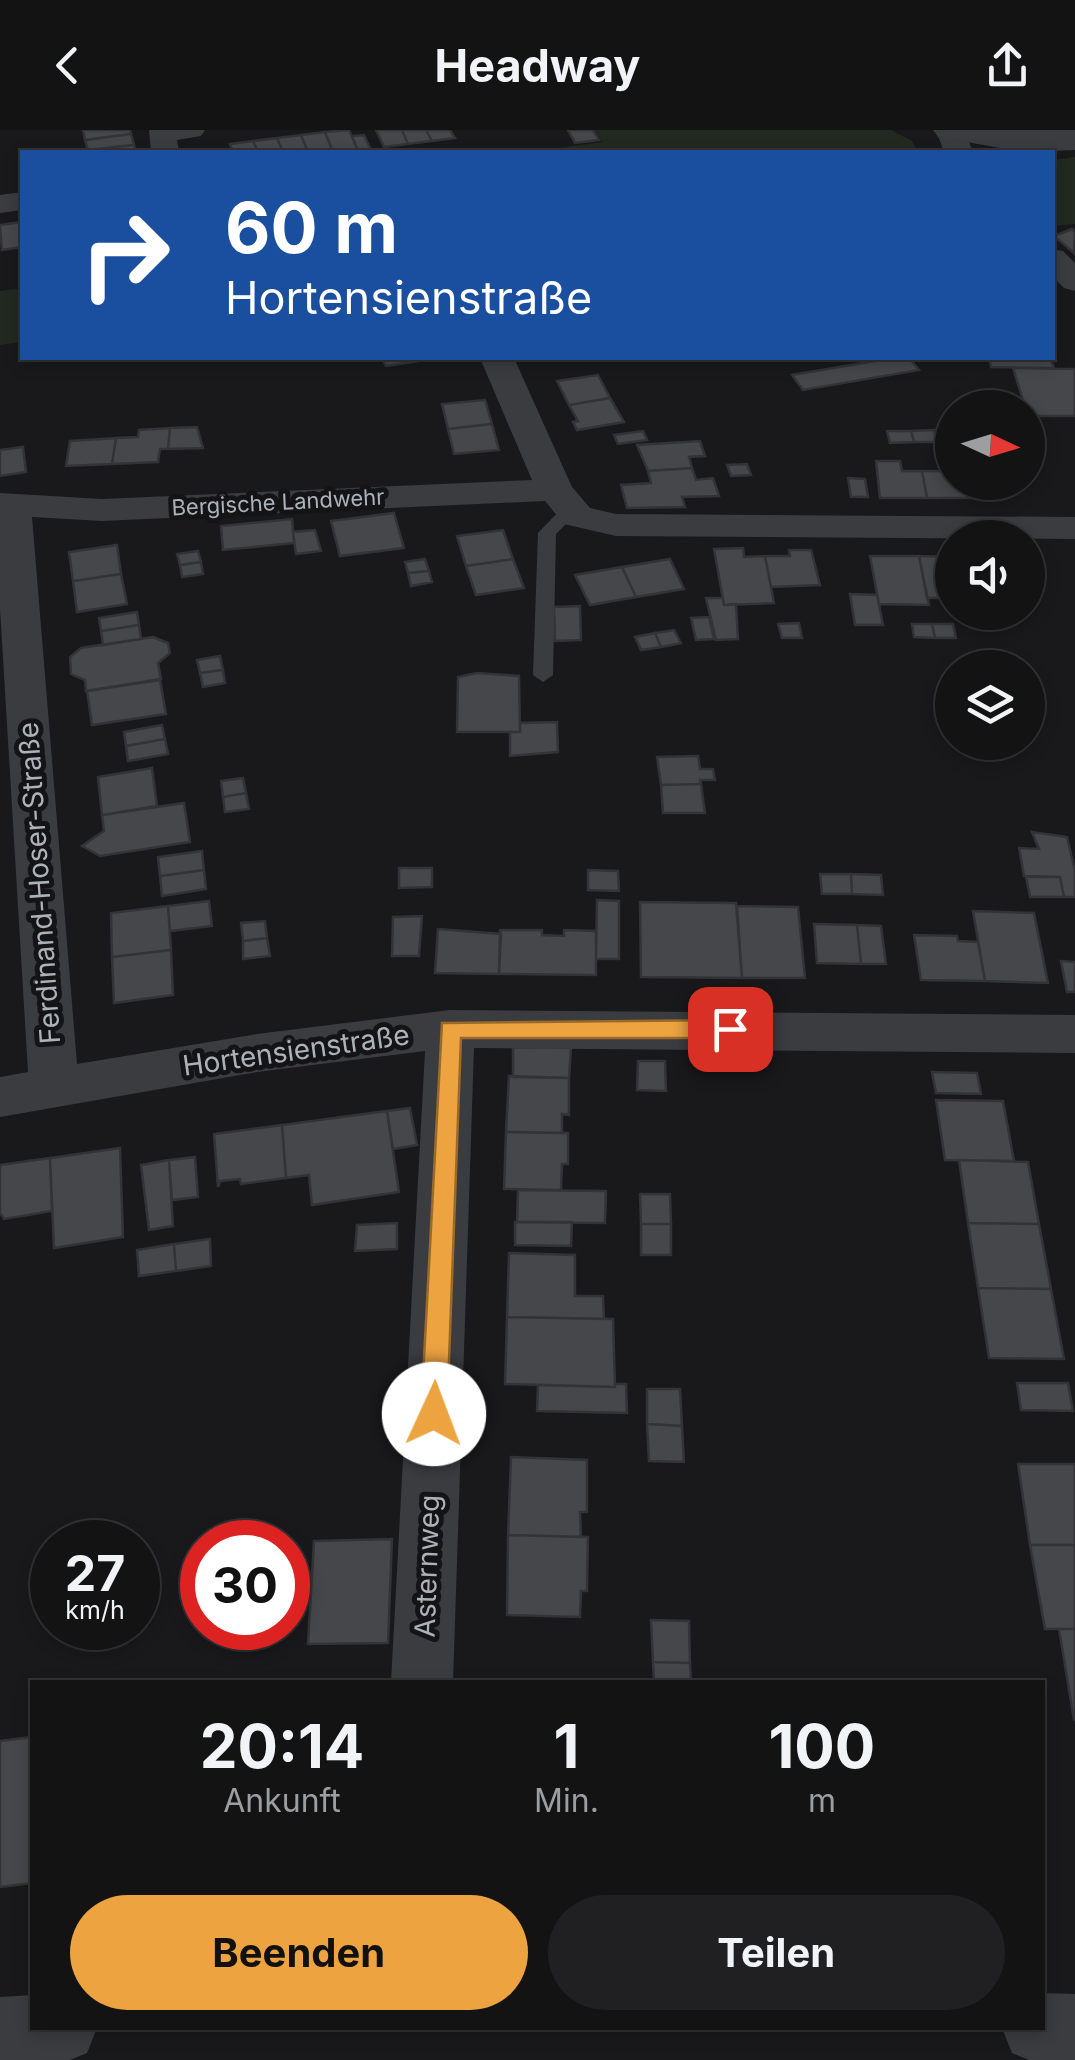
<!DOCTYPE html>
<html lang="de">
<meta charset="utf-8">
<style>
:root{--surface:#131314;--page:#202022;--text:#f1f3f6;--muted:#9d9ea0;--line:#323234;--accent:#eca340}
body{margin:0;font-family:Inter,sans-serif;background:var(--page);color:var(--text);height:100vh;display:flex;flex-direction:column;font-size:38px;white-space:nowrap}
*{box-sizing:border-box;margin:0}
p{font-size:32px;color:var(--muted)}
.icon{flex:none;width:55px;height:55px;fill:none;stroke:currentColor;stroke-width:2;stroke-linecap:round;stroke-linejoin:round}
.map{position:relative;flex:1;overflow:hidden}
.side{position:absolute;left:30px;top:1550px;width:1015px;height:350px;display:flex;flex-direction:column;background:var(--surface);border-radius:0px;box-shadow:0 5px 15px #0003,0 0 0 2px var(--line)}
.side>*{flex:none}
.banner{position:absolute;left:20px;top:20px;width:1035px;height:210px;border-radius:0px;box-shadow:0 5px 15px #0003,0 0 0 2px var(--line);background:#1a4fa0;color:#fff;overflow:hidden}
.needle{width:65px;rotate:94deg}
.controls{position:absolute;left:935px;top:260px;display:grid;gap:20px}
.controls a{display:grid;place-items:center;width:110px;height:110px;border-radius:50%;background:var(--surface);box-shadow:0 5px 15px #0003,0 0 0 2px var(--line);font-size:50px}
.speed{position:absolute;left:30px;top:1390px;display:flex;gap:20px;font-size:50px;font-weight:700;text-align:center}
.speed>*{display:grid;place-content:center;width:130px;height:130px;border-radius:50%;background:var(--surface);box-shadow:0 5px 15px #0003,0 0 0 2px var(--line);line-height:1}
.speed small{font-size:25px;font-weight:400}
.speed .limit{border:15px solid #d22;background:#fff;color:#111}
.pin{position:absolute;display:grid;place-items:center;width:85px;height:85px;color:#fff;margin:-42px;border-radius:20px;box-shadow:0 5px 15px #0006}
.me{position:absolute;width:110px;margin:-55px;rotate:2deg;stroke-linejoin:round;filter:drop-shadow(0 0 8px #0008)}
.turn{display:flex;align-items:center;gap:35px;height:210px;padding:0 40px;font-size:45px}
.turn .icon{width:130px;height:130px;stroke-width:2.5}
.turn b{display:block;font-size:70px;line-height:85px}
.eta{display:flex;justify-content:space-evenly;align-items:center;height:170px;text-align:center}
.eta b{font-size:60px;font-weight:700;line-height:70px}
.cta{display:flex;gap:20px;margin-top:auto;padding:20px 40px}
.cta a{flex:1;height:115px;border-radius:60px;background:var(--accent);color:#111;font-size:40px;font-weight:700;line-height:115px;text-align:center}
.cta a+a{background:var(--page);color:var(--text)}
header{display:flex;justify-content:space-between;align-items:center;height:130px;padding:0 40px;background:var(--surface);font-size:45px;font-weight:700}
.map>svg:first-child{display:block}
.green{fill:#212921}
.building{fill:#46474b;stroke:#333337;stroke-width:2.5}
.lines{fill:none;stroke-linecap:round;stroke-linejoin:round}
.service{fill:#3a3c40;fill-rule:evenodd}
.minor{fill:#3a3c40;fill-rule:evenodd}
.tertiary{fill:#3a3c40;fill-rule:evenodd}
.route{fill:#eca340;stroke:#996a2a;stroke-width:2.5}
.labels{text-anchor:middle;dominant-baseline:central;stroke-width:10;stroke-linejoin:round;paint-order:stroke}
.far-street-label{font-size:22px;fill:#acb2ba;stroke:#141416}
.street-label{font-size:28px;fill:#acb2ba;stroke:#141416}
</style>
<header><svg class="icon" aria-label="back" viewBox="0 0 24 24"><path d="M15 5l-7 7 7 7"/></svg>Headway<svg class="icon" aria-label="share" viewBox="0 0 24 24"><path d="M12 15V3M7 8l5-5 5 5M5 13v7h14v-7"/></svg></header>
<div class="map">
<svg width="1075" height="1930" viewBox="0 0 1075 1930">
<rect width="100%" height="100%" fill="#19191b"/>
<path class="green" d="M595 0H891L912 11 918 22H531L602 12Z
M1075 27V94L1053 96V30Z
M22 158V212L0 215V161Z"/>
<path class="building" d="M83 0H130L131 4 85 10Z
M349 0 358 20 333 22 325 2Z
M376 0H402L408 14 384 17Z
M402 0H426L432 11 408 14Z
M426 0H450L455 8 432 11Z
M568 0H593L599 10 575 13Z
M325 2 333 22H308L301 5Z
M131 4 134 15 88 20 85 10Z
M301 5 308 22H283L277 8Z
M364 5 372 22H358L352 6Z
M277 8 283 22H258L253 11Z
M253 11 258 22H233L230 14Z
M134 15 136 22 88 20Z
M22 92V117L2 120 0 95Z
M1072 99 1075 102 1074 123 1054 106Z
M382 228H439L386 236Z
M893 228H909L919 240 803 260 792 245Z
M989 228H1050L1054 238 991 237Z
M1013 238 1075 239V286H1028Z
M598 245 610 268 569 275 557 251Z
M610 268 624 292 577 300 573 292 578 291 569 275Z
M485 270 492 294 448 299 442 274Z
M492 294 499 320 454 324 448 299Z
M197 297 203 318 168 319 170 298Z
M170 298 168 319H160L158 332 112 334 116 308 138 307 139 300Z
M934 300 938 312H914L911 301Z
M643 301 647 310 618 314 614 305Z
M887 301H911L914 312 890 313Z
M116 308 112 334 66 336 70 311Z
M700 311 705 326 689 327 692 338 648 341 637 315Z
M23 317 26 342 0 346V320Z
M876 331H900L902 341H922L927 368H880Z
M747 334 751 345 731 346 727 335Z
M692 338 696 350 713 348 719 366 682 367 685 377 627 378 621 355 651 353 648 341Z
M922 341H952V352H971L974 368H927Z
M848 348 865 349 868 367H851Z
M977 352H993L997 368H980Z
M394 383 404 418 340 426 331 391Z
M292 389 294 413 223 420 221 396Z
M315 400 321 421 296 424 293 402Z
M503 400 513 429 466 436 457 406Z
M117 415 121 444 73 451 69 422Z
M743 418 744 427 765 426 774 473 724 475 714 419Z
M789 420H811L820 455 771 457 765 426H790Z
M198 421 201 432 180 435 177 424Z
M870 426H919L929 475 879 474Z
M919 426 952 427V468H927Z
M425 429 429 441 408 443 405 432Z
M513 429 524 458 476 465 466 436Z
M670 429 684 459 636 467 622 437Z
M201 432 203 444 182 447 180 435Z
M622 437 636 467 590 475 575 445Z
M429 441 432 452 411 456 408 443Z
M121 444 127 474 77 482 73 451Z
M850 464 877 465 883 495H855Z
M706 468H723L724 475 736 474 738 509 716 510Z
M580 476 581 510 555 511 554 477Z
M137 482 139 495 101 501 99 488Z
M709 487 714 509 696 510 691 488Z
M799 493 802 508H782L778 494Z
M912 494H932L935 508 914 507Z
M932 494H953L956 508H935Z
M139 495 141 509 103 515 101 501Z
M674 500 681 513 661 517 655 503Z
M655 503 661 517 641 520 635 507Z
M153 507 168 513 170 523 158 533 161 549 86 561 85 550 71 544 70 527 81 518Z
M220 526 223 540 200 543 197 530Z
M223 540 225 553 203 557 200 543Z
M477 543 519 546 520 602H457L458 547Z
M160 550 166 584 92 595 87 561Z
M557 592 558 622 510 626V602H520V593Z
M162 595 165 609 126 616 124 602Z
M165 609 168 624 128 631 126 616Z
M698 626 700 639H713L715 650H700L701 654 661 655 657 627Z
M152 638 157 676 102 685 98 647Z
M243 648 246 663 223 667 221 651Z
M701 654 705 683H663L661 655Z
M246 663 249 679 225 682 223 667Z
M184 673 190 712 100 726 82 716 104 701 102 685Z
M1032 702 1067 707 1075 741V767H1064L1060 747 1024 746 1019 718 1039 719Z
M202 721 204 740 160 746 158 727Z
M399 738H432V757L399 758Z
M204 740 206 759 162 766 160 746Z
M588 740 618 741 619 761 588 760Z
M820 744H851L852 764H822Z
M851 744 881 745 883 765 852 764Z
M1026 747H1060L1064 767H1030Z
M597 770 619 771V829H596Z
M209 771 212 796 170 801 168 776Z
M640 772 736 773 742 848 641 847Z
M168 776 171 820 112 827 111 783Z
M737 776 798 777 805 848H742Z
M973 781 1034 783 1048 853 985 851Z
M422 786 419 826H392L393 787Z
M265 791 267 808 243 811 241 793Z
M814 794 857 795 861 834 817 833Z
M857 795 881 796 886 834H861Z
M438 799 501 804 499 844 435 843Z
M500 800H542V805L564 806V800L596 801V845L499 844Z
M914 805 957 806 958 811 978 812 985 851 921 850Z
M267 808 270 826 243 829V811Z
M171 820 173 865 114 873 112 827Z
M1061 831 1075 832V862H1067Z
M513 917 571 918 569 948 513 947Z
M638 931H665L666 961 637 960Z
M932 942 977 943 981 964 936 963Z
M509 946 569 948V985L562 984V1003L506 1002Z
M936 970 1003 971 1014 1031 945 1030Z
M410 978 417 1015 393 1019 387 981Z
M387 981 399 1062 312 1075 309 1045 286 1048 282 995Z
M282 995 286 1048 241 1054 240 1049 220 1051 218 1057 214 1004Z
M506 1002 568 1003V1034H562L561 1060 504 1059Z
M120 1018 123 1107 54 1118 50 1028Z
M195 1027 198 1067 172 1070 169 1030Z
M50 1028 52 1081 4 1089 0 1083V1035Z
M169 1030 173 1096 149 1100 141 1035Z
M959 1030 1028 1032 1039 1094 968 1093Z
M518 1060 606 1061 605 1093 517 1092Z
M640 1064H670L671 1094H641Z
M515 1092H572L571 1116 515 1115Z
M397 1093V1119L355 1121 357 1095Z
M968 1093 1039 1094 1051 1159 978 1158Z
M641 1094H671V1125H641Z
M210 1109 211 1136 176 1141 174 1114Z
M174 1114 176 1141 139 1146 137 1120Z
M509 1123 575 1125V1166H603L604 1189 507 1187Z
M978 1158 1051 1159 1064 1229 989 1228Z
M507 1187 613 1189 615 1257 505 1254Z
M1017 1253H1068L1073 1281 1021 1280Z
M615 1254H626L627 1283 537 1281 538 1255 615 1257Z
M647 1259H680L682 1296 647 1294Z
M647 1294 682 1296 684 1332 649 1331Z
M511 1327 587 1330V1382H580L581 1407 508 1405Z
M1018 1334H1075V1415H1030Z
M508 1405 588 1407 587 1461H581L580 1487 507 1485Z
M392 1409 388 1513 308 1514 314 1411Z
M1030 1415H1075V1499H1045Z
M651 1490 689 1491 690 1533 653 1532Z
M1059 1499H1075V1590H1074Z
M653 1532 690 1533 691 1552H654Z
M32 1607V1753L0 1757V1611Z"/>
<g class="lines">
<path class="service" d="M572 373 581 379 556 404 553 545 543 552 533 545 538 403 565 375Z"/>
<path class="minor" d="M149 0H205L201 6 177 10 179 22H151Z
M936 0H964L973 22H944Z
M22 62V80L0 83V65Z
M1052 119 1063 121 1075 133V161L1064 158 1052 146Z
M480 228H514L572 357 590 378 616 384 1075 387V409L616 406 564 394 545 371 102 391 32 387 77 934 257 904 450 880 1075 885V923L474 918 453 1552H391L425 921 257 942 0 987V947L28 942 0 478V363L102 369 532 350Z
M1042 1863 1075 1864V1930H1029L1012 1923 1002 1898H1042Z
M32 1865V1898H97L87 1923 70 1930H0V1867Z"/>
<path class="tertiary" d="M933 0H1075V20L1023 22 949 9 938 7Z"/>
</g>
<path class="route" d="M730 890 741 899 730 908H461L447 1284 443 1292 434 1295 425 1292 421 1284 442 893Z"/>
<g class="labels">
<g class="far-street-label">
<text transform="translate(278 372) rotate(-3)">Bergische Landwehr</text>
</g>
<g class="street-label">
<text transform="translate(39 753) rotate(-94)">Ferdinand-Hoser-Straße</text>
<text transform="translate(296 920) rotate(-8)">Hortensienstraße</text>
<text transform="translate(427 1436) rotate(-88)">Asternweg</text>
</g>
</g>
</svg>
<div class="controls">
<a><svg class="needle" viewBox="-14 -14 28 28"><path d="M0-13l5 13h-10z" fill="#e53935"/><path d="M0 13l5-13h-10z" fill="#9d9ea0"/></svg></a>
<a><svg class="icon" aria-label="sound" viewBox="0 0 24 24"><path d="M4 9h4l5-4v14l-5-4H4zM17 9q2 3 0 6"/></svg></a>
<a><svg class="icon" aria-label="layers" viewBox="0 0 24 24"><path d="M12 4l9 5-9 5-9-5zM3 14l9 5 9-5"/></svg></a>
</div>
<div class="speed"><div>27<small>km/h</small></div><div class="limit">30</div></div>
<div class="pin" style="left:730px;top:899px;background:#d93025"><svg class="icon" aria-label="arrive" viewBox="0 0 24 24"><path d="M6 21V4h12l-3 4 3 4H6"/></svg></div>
<svg class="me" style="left:434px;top:1284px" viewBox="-20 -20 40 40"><circle r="19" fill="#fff"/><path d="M0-13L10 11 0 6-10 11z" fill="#eca340"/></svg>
<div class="banner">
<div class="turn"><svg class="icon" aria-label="right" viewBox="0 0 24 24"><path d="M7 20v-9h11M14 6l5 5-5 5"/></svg><div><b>60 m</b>Hortensienstraße</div></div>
</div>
<section class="side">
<div class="eta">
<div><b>20:14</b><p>Ankunft</p></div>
<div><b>1</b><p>Min.</p></div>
<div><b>100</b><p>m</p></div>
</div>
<div class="cta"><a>Beenden</a><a>Teilen</a></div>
</section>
</div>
